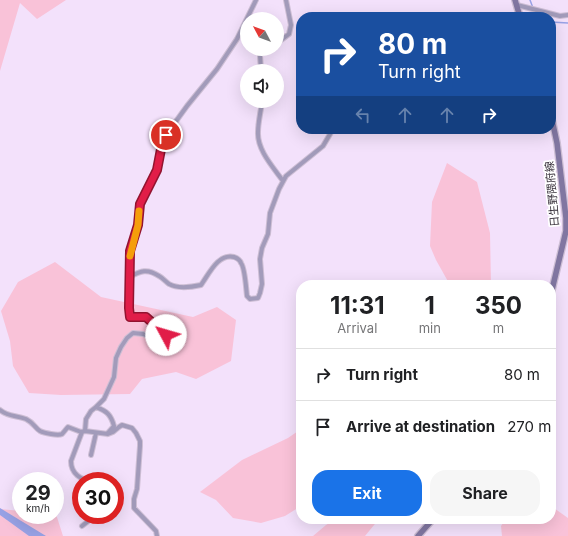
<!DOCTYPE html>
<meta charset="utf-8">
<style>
:root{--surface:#fff;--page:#f6f6f6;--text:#202124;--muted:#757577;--line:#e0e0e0;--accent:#1a73e8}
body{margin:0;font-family:Inter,"Noto Sans JP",sans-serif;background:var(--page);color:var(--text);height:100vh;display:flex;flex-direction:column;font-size:15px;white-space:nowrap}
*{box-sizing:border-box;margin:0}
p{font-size:13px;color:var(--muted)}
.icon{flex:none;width:22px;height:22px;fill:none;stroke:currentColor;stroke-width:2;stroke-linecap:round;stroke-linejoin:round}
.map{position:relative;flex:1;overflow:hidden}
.details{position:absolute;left:296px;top:280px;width:260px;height:244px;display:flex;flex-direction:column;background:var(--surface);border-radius:16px;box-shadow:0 4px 16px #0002}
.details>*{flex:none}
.guide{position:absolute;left:296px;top:12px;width:260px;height:122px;border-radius:16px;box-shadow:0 4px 16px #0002;background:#1a4fa0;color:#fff;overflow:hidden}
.needle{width:26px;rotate:311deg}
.buttons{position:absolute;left:240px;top:12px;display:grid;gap:8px}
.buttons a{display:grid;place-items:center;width:44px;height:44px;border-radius:50%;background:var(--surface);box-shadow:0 4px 16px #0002;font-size:20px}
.speed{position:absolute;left:12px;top:472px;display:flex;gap:8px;font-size:20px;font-weight:700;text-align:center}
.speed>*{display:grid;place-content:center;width:52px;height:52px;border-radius:50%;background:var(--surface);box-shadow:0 4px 16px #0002;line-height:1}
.speed small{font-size:10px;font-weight:400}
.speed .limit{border:6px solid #d22;background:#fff;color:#111}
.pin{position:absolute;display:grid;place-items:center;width:34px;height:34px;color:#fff;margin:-17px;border:2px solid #fff;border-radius:50%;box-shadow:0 1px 4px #0007}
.me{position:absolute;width:44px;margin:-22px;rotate:309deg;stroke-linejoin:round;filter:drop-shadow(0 0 3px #0008)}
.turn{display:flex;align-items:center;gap:14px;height:84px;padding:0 16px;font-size:18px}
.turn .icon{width:52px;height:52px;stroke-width:2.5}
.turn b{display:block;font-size:28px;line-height:34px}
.lanes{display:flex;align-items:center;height:38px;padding:0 16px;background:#0003;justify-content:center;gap:20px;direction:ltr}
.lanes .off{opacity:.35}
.eta{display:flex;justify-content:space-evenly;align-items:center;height:68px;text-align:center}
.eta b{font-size:24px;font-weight:700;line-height:28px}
.cta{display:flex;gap:8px;margin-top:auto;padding:8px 16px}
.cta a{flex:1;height:46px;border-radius:16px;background:var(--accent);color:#fff;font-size:16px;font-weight:700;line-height:46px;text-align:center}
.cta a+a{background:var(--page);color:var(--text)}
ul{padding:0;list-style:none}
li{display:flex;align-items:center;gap:12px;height:52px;padding:0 16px;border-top:1px solid var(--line)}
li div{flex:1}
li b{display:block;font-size:15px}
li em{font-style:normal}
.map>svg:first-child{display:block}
.green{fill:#f9c2d8}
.water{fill:#98a2e6}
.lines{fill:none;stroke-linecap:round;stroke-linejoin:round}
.stream{stroke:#98a2e6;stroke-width:1.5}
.street-casing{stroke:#cdbed4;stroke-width:6}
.secondary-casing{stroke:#cdbed4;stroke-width:8}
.street{stroke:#a29bba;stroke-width:4}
.secondary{stroke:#8176a1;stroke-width:5.5}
.route-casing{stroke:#92132f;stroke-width:10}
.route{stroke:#e11d48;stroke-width:7}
.slow{stroke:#f59e0b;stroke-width:7}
.labels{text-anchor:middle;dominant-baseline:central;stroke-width:3.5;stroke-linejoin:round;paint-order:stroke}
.street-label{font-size:11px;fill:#37303a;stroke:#fff}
</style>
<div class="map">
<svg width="568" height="536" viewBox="0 0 568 536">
<rect width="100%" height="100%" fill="#f3e1fb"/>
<path class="green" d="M0 0H66L37 19 20 3 0 71Z
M447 163 477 182 490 233 491 285H450L436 260 430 246 432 202Z
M55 262 101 297 193 317 217 307 236 320 231 361 196 379 176 372 142 379 130 394 61 395 29 393 13 366 10 341 1 311 18 282Z
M301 429V506L285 516 261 523 233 518 216 500 200 492 242 460 288 438Z
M551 506 568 518V536H502L501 526 506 519H551Z
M0 509 21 511V515L56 514 63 536H0Z
M336 519H379L365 536H313L326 525Z"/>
<path class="water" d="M0 508 46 536H29L0 515Z"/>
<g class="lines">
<path class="stream" d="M530 0 533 8
M535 11 540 17
M551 22 568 23"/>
<g class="street-casing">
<path id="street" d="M517 5 560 16 568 15
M277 43 289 34 291 25 286 0
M261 71 260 55 265 49
M262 101C261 111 258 122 258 132 257 150 273 167 283 181
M129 277C141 271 147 268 159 276 163 278 166 282 169 284 178 289 192 287 201 285 209 274 218 253 234 257 237 258 240 260 241 263 245 268 246 288 247 296L250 299 258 298 260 293 262 284 260 259 262 248 268 234 270 213 279 189 286 176 323 146 333 129
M96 407C107 411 111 415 114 426L107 434
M0 410C8 417 16 415 26 419 34 423 35 428 40 431 44 433 58 436 62 434 64 432 66 429 68 427L81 432 85 431 108 434 113 432 119 427 122 425 132 428 136 433 140 441V446L137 489 134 499V508L156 531 157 536
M85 431 86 419 91 411 96 407 104 399 114 377 116 358 121 347 127 338 133 333 143 334 164 342V339L166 335 146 317H130V251L138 225 140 204 157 170 162 144 166 135 187 106 217 69 237 39 256 0
M82 432 71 461C71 474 81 480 92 481
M91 455 96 433
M115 493V501
M82 526 96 515"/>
</g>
<g class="secondary-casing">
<path id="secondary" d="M515 0 520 17
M551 115 557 143 566 218V231L551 294
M418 536 433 519"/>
</g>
<use href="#street" class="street"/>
<use href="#secondary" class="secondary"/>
</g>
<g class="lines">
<g class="route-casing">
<path id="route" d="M166 135 162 144 157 170 140 204 138 225 130 251 129 308 130 317H146L166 335"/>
</g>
<use href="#route" class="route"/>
<path class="slow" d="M130 256 138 225 139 211"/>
</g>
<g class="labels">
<g class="street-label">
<text transform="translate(552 194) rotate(-95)">日生野隈府線</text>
</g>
</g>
</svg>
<div class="buttons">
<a><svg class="needle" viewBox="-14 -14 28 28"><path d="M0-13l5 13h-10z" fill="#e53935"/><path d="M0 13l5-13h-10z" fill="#757577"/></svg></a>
<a><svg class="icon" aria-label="sound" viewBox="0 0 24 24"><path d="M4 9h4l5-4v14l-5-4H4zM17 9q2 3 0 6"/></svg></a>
</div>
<div class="speed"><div>29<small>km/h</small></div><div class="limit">30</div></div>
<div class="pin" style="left:166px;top:135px;background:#d93025"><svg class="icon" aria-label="arrive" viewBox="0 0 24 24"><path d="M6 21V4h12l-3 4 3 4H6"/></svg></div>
<svg class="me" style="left:166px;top:335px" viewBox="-20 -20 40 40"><circle r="19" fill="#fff"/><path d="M0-13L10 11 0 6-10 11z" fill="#e11d48"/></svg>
<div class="guide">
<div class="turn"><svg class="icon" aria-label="right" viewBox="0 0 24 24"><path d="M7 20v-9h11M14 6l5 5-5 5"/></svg><div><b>80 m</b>Turn right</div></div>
<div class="lanes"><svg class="icon off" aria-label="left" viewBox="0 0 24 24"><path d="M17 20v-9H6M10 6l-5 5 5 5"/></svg><svg class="icon off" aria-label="ahead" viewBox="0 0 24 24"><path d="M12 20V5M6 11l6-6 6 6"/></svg><svg class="icon off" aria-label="ahead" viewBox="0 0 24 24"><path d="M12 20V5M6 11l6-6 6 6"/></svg><svg class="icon" aria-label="right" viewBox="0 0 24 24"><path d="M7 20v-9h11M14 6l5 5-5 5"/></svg></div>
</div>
<section class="details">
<div class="eta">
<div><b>11:31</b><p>Arrival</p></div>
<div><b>1</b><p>min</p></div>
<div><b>350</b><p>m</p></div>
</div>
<ul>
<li><svg class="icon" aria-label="right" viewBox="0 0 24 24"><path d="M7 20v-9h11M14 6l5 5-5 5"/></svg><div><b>Turn right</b></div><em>80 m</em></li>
<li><svg class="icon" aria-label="arrive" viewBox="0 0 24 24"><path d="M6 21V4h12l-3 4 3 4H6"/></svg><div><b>Arrive at destination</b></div><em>270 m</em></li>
</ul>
<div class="cta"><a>Exit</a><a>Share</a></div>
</section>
</div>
